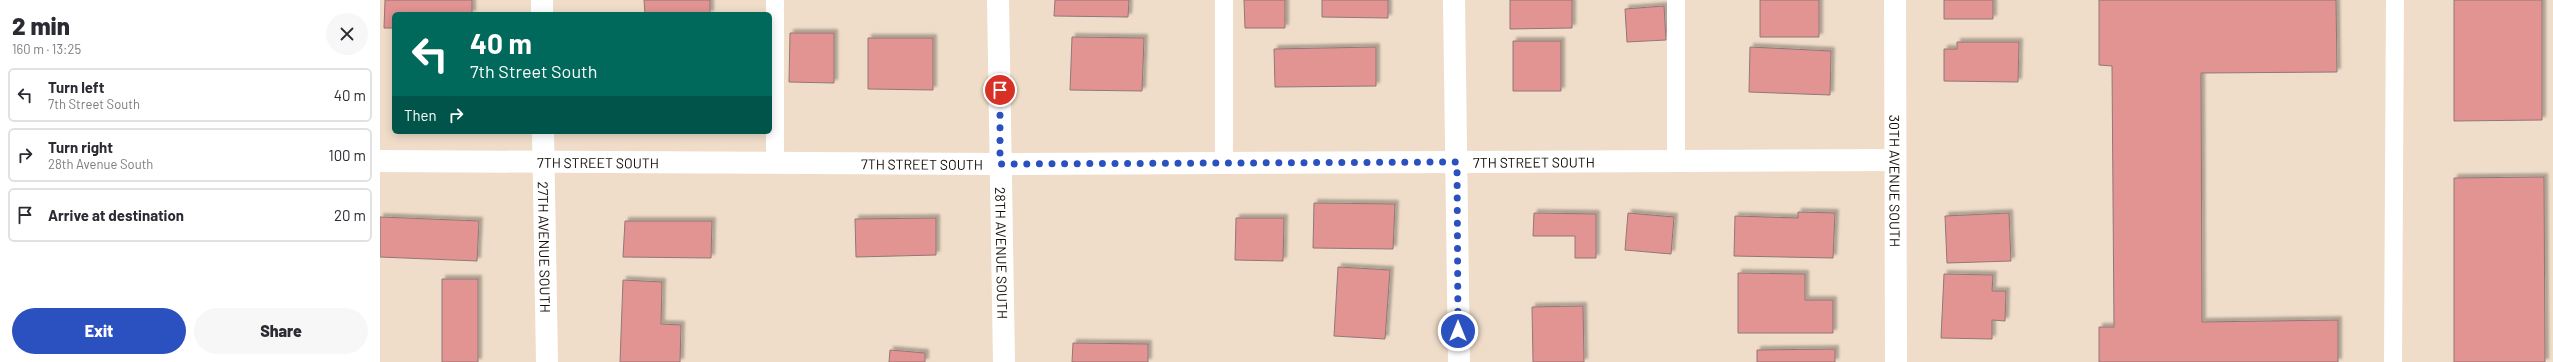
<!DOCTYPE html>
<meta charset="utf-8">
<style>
:root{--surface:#fff;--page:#f7f7f7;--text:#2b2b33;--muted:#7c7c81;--line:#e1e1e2;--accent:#2b50bf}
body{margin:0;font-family:Barlow,sans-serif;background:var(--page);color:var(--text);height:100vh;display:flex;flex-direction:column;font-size:15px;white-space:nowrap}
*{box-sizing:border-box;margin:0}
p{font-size:13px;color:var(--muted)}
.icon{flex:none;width:22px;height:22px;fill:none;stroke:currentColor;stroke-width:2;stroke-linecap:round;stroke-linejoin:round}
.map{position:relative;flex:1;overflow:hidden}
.sheet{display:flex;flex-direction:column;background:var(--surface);width:380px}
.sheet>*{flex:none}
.guide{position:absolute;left:12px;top:12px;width:380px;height:122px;border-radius:6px;box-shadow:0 2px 10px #0003;background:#00695c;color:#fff;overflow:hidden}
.pin{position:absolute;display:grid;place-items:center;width:34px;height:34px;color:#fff;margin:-17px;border:2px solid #fff;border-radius:50%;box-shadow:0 1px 4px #0007}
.me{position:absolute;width:44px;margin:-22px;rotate:0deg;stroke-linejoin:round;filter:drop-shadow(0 0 3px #0008)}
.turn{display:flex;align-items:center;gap:14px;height:84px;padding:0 12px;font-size:18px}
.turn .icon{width:52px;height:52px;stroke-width:2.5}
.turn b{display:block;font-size:28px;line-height:34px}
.then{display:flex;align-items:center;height:38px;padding:0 12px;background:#0003;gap:8px;font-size:15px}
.round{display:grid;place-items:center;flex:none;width:42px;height:42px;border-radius:21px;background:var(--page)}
.head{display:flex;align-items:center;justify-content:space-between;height:68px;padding:0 12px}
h1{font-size:24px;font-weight:800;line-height:30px}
.cta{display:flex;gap:8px;margin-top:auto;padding:8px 12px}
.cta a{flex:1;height:46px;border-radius:24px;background:var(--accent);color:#fff;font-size:16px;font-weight:800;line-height:46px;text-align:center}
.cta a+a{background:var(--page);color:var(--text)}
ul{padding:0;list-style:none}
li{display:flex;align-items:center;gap:12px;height:54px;margin:0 8px 6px;padding:0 4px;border:2px solid var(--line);border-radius:6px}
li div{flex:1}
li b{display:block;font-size:15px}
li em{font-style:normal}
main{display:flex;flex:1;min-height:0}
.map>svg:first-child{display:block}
.building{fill:#e19492;stroke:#927776;filter:url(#shadow)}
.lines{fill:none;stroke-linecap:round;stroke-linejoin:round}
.service{stroke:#fff;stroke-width:18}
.minor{stroke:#fff;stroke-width:22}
.tertiary{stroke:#fff;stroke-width:22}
.route{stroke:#2b50bf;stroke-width:7;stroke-dasharray:0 12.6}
.labels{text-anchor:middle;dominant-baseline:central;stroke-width:3;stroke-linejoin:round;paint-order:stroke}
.street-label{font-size:14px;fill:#120c06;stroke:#fcead6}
</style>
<main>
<section class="sheet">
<div class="head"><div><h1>2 min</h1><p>160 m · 13:25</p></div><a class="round"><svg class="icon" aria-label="close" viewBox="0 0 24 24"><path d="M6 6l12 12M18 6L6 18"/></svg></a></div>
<ul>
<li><svg class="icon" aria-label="left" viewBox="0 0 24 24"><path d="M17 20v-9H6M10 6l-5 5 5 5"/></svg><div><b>Turn left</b><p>7th Street South</p></div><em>40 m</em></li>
<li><svg class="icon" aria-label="right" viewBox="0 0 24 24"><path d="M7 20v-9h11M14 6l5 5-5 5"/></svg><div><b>Turn right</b><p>28th Avenue South</p></div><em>100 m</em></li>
<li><svg class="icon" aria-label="arrive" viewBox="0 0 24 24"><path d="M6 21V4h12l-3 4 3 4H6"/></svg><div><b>Arrive at destination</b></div><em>20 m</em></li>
</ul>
<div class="cta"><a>Exit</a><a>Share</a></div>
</section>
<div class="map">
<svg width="2173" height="362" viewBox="0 0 2173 362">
<defs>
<filter id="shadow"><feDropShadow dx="3.5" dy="-3.5" stdDeviation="1" flood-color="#0004"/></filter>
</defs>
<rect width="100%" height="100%" fill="#efddc9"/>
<path class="building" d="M5 0H92V14H14V28H4Z
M264 0H330V14H265Z
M675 0H749L748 17 674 16Z
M864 0H905V28H865Z
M942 0H1008V18L942 17Z
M1130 0H1192V28L1130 29Z
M1380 0H1439V37H1380Z
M1564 0H1613V19H1564Z
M1719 0H1956L1957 72 1821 73 1822 322 1958 320V362H1719V327H1734L1732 66 1719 65Z
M2074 0H2162V120L2074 121Z
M1284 6 1286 40 1247 42 1245 9Z
M410 33H454V83L409 82Z
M692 37 764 38 762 91 690 90Z
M488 38H553V90L488 89Z
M1133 41H1181V91H1133Z
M1577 42H1639L1638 82 1564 81V49H1577Z
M996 47V86L895 87 894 49Z
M1370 47 1451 51 1450 95 1369 92Z
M2164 177 2165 362H2074V178Z
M934 203 1015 204 1013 249 933 248Z
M1418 212 1455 213 1453 258 1354 256 1355 216 1418 218Z
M1154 213 1216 214V258H1195V236H1153Z
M1248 213 1294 217 1291 254 1245 250Z
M1629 213 1631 261 1567 263 1565 216Z
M0 217 99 221 97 261 0 257Z
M556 218V255L476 257 475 219Z
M856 218H904L903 261 855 260Z
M245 221H332L331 258 243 257Z
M958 267 1010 270 1005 339 954 336Z
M1358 273 1425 274V300H1453V333H1358Z
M1564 274 1613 275 1612 291H1626L1625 321 1612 320V339L1561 338Z
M62 279H98V362H62Z
M243 280 282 282 281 324 301 325 300 362H240Z
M1203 306 1204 362H1153L1152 307Z
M693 343 768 344V362H692Z
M1455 349V362H1377V350Z
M510 350 545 353V362H509Z"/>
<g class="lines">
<path class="service" d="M395 0V163
M844 0V163
M1296 0V161
M2013 362 2015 0"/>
<g class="minor">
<path d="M162 0V14"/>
<path id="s1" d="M618 0 624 362"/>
<path d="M1074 0 1079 362"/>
<path id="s2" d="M1515 0 1516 362"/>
<path id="s3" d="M163 132 167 362"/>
</g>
<path class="tertiary" id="s4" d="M0 161 620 164 1515 160"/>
</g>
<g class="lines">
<path class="route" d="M620 90V164L1077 162 1078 331"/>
</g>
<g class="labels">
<g class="street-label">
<text stroke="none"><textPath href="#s4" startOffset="218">7TH STREET SOUTH</textPath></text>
<text stroke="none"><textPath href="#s4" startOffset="1154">7TH STREET SOUTH</textPath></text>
<text stroke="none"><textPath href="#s4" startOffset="542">7TH STREET SOUTH</textPath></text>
<text stroke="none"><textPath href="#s2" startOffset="181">30TH AVENUE SOUTH</textPath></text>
<text stroke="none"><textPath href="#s3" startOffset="115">27TH AVENUE SOUTH</textPath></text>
<text stroke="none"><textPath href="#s1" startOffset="253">28TH AVENUE SOUTH</textPath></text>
</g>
</g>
</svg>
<div class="pin" style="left:620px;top:90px;background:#d93025"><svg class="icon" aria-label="arrive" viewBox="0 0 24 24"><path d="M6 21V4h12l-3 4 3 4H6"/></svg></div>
<svg class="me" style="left:1078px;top:331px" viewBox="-20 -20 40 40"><circle r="17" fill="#2b50bf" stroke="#fff" stroke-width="3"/><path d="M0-11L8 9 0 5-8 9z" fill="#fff"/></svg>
<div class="guide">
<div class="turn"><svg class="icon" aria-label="left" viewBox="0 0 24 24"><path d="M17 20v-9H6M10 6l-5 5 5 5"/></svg><div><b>40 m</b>7th Street South</div></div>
<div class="then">Then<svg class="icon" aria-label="right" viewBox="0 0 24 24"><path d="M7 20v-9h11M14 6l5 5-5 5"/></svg></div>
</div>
</div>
</main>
